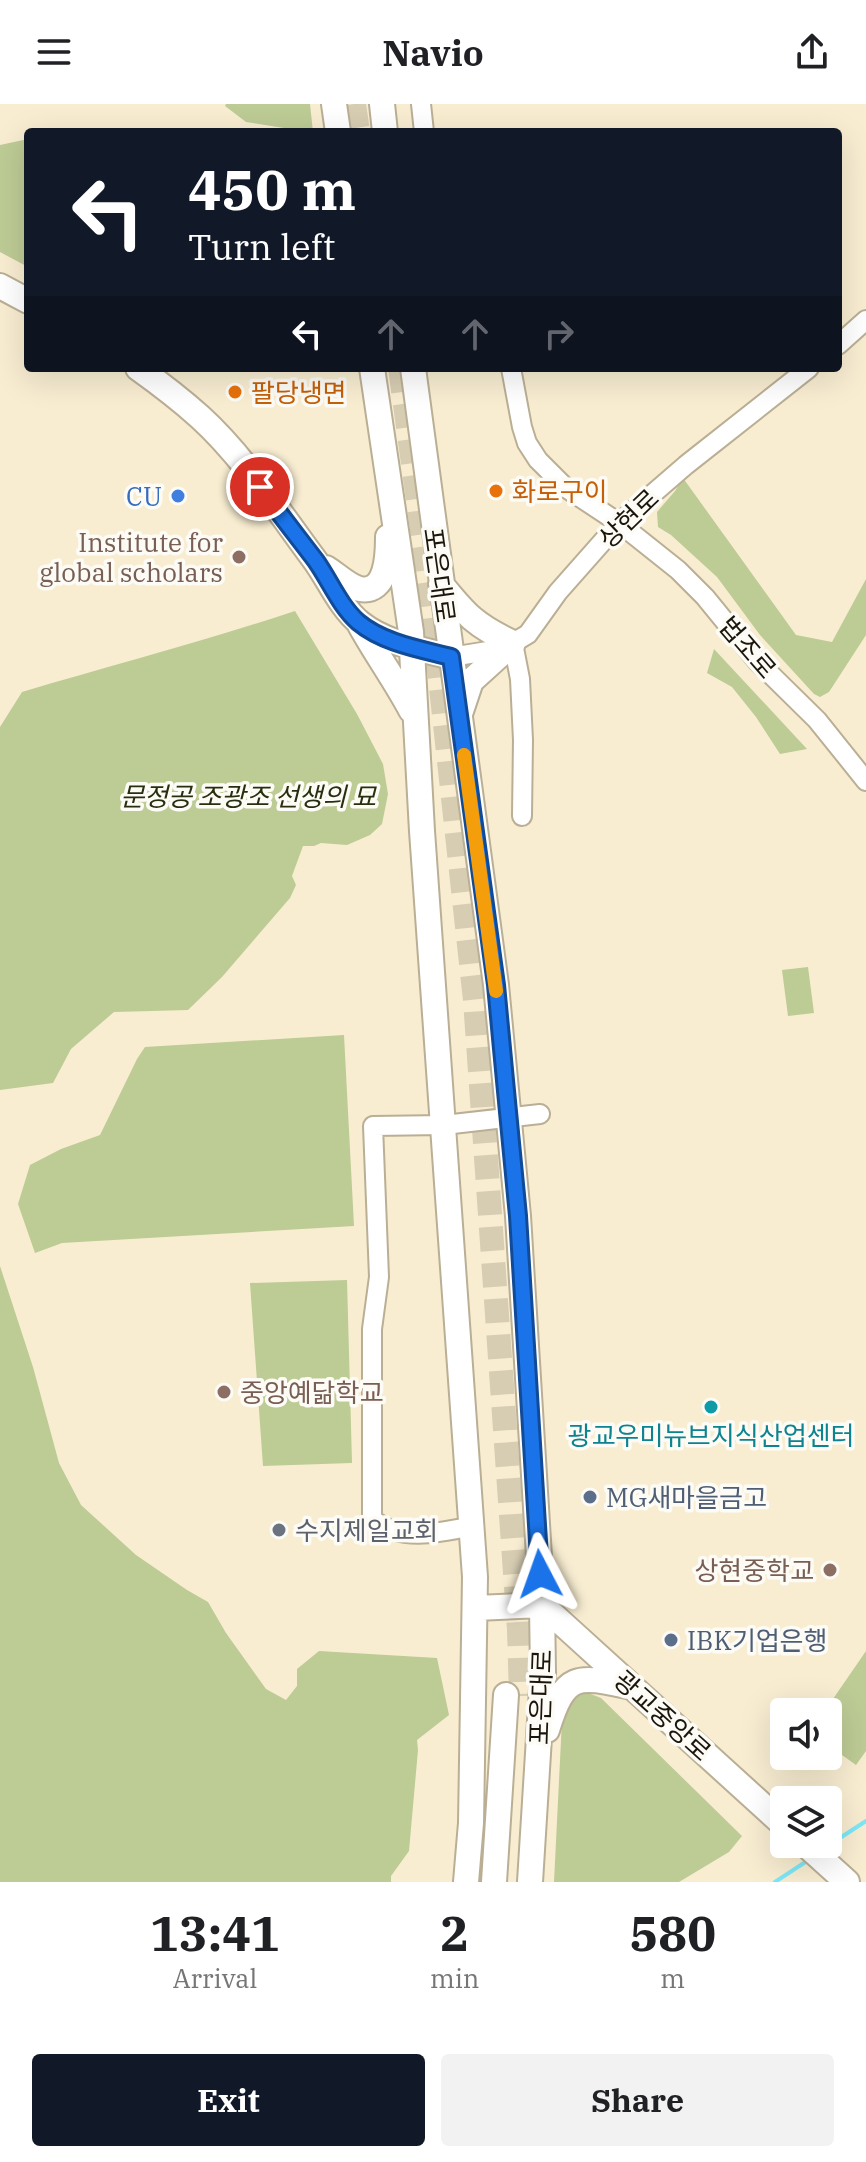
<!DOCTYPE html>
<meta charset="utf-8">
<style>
:root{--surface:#fff;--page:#f2f2f2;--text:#202124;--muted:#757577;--accent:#111827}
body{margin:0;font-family:"IBM Plex Serif","Noto Sans KR",serif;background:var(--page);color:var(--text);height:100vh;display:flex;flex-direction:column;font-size:30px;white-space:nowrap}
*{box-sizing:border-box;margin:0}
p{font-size:26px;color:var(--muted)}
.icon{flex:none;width:44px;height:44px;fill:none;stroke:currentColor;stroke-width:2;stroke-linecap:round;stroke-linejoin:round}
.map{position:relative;height:1778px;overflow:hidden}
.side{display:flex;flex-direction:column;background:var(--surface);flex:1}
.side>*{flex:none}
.guide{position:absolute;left:24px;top:24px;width:818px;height:244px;border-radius:8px;box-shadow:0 8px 32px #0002;background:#111827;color:#fff;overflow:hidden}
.tools{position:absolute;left:770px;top:1594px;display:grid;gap:16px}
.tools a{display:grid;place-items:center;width:72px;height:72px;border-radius:8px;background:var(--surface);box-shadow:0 8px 32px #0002;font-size:40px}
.pin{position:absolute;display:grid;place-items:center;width:68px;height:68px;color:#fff;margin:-34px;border:4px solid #fff;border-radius:50%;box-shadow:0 2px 8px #0007}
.me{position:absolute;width:88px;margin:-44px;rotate:356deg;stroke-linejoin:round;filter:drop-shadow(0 0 6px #0008)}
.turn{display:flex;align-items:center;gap:28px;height:168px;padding:0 32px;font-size:36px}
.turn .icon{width:104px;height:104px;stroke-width:2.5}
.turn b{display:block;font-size:56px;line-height:68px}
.lanes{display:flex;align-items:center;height:76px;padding:0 32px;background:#0003;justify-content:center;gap:40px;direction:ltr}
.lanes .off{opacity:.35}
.eta{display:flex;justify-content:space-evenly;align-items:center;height:136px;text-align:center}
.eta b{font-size:48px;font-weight:700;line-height:56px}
.cta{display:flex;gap:16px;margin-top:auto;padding:16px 32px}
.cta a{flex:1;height:92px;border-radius:8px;background:var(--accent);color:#fff;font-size:32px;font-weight:700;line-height:92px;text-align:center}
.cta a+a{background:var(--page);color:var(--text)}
header{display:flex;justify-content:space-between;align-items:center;height:104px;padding:0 32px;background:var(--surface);font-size:36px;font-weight:700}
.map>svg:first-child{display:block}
.green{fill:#bdcb95}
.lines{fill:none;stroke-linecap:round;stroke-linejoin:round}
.stream{stroke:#7de7f6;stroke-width:4}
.major-tunnel{stroke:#d7cdb3;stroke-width:24;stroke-dasharray:24 12;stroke-linecap:butt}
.minor-casing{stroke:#baaf95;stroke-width:22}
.major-casing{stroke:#baaf95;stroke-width:28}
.minor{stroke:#fff;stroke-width:18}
.major{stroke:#fff;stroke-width:24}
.route-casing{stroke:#114b97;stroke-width:20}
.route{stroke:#1a73e8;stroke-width:14}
.slow{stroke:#f59e0b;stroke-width:14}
.food-dot{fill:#e8710a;stroke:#fdfbf5;stroke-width:3}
.shop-dot{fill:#3f7fe0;stroke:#fdfbf5;stroke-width:3}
.education-dot{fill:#8d6e63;stroke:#fdfbf5;stroke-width:3}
.culture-dot{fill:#0f9aa8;stroke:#fdfbf5;stroke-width:3}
.service-dot{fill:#5c6f8a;stroke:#fdfbf5;stroke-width:3}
.worship-dot{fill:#6b7280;stroke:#fdfbf5;stroke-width:3}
.labels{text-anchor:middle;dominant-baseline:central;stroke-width:7;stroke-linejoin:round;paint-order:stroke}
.food-label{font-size:26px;fill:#c56008;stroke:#fdfbf5;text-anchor:start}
.shop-label{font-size:26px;fill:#366cbe;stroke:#fdfbf5;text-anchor:end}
.street-label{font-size:26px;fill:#1a160c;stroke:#fdfbf5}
.education-label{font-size:26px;fill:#785e54;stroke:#fdfbf5;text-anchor:end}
.park-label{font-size:26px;font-style:italic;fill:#282f0e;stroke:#fdfbf5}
.culture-label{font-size:26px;fill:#0d838f;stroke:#fdfbf5}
.service-label{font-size:26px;fill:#4e5e75;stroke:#fdfbf5;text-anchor:start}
.worship-label{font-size:26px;fill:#5b616d;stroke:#fdfbf5;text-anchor:start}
</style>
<header><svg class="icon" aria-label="menu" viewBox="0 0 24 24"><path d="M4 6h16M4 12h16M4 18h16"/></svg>Navio<svg class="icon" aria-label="share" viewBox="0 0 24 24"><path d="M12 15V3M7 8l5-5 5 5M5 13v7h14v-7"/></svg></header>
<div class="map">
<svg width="866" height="1778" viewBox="0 0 866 1778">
<rect width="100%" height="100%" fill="#f8edd1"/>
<path class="green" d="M226 0H310L313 28H286L284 24 246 18 225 2Z
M28 35V163L0 148V41Z
M683 374 796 531 832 538 866 475V531L829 588 820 593 814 590 760 531 717 473 671 431 658 423 657 408 675 387Z
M295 507 357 610 383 660 388 690 382 720 370 731 347 741 321 739 314 742H303L292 772 296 781 290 794 222 873 188 906 114 908 71 945 53 979 0 986V623L22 588C113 561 205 537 295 507Z
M714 545 807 645 780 650 756 613 732 583 707 569Z
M808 863 814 909 788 912 782 866Z
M344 931 354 1122 62 1139 35 1149 18 1100 30 1061 61 1045 100 1031 137 955 145 943Z
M0 1162 33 1263 59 1359 81 1401 136 1451 187 1486 208 1498 226 1529 266 1585 286 1596 297 1582V1565L319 1547 437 1554 449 1611 417 1636 418 1646 409 1747 391 1772V1778H0Z
M347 1176 352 1359 263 1362 250 1179Z
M866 1547V1647L856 1661 828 1641V1608H824Z
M578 1589H588L601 1594 742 1732 729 1748 679 1778H554L562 1616 567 1601Z"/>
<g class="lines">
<path class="stream" d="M823 1745 866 1717
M775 1778 810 1755"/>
<path class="major-tunnel" d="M354 0 358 28
M400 264 431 492 475 896 519 1526 521 1592"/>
<g class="minor-casing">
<path id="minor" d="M421 0 424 28
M838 241 866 216
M511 264 522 323 527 339 538 356 566 384 619 419 678 466 705 493 758 558 817 616 866 677
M513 539 520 575 523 636 522 712
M451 553 488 547 513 539 528 530 558 488 619 419 686 361 809 264
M472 1422C439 1429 400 1438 372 1415V1225L379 1173 373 1022 444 1021 540 1010"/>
</g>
<g class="major-casing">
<path id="major" d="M334 0 338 28
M382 0 385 28
M0 182 28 197
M138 264C159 279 180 295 200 313 244 353 278 407 314 455 329 475 340 503 360 519 385 539 420 545 451 553
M372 264 411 528 422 727 475 1473 471 1719 466 1778
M413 264 496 881 518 1112 542 1501 543 1569 530 1778
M326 464C336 470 349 483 360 485 387 490 388 451 388 433
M441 480C466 511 476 522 513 539L471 577 461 607
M360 521C376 550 395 576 411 606
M542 1501 784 1721
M476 1504 542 1501
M547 1626C565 1568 576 1571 631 1583
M805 1740 847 1778
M494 1778 506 1591"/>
</g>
<use href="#minor" class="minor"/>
<use href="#major" class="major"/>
</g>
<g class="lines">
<g class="route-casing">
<path id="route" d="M260 383C278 408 297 432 316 457 330 477 340 502 358 518 383 539 420 545 451 553L496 881 506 987 518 1112 540 1470"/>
</g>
<use href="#route" class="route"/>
<path class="slow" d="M464 651 496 887"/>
</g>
<g class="food-dot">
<circle cx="235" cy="288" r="8"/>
<circle cx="496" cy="387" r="8"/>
</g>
<circle class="shop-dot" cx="178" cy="392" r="8"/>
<g class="education-dot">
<circle cx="239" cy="453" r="8"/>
<circle cx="224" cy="1288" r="8"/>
<circle cx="830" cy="1466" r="8"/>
</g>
<circle class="culture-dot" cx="711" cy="1303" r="8"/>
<g class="service-dot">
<circle cx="590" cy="1393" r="8"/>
<circle cx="671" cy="1536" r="8"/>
</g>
<circle class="worship-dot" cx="279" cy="1426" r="8"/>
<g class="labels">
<g class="food-label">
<text x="251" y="288">팔당냉면</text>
<text x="512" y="387">화로구이</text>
</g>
<g class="shop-label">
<text x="162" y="392">CU</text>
</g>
<g class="street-label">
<text transform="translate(628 414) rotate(-44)">상현로</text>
<text transform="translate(440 471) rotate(82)">포은대로</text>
<text transform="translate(748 543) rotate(49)">법조로</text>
<text transform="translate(540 1593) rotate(-88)">포은대로</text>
<text transform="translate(663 1611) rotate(42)">광교중앙로</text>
</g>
<g class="education-label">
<text x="223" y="438">Institute for<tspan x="223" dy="30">global scholars</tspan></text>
<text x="240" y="1288" text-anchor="start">중앙예닮학교</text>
<text x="814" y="1466">상현중학교</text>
</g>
<g class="park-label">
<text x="248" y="692">문정공 조광조 선생의 묘</text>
</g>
<g class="culture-label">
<text x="711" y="1331">광교우미뉴브지식산업센터</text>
</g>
<g class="service-label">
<text x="606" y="1393">MG새마을금고</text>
<text x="687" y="1536">IBK기업은행</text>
</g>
<g class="worship-label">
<text x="295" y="1426">수지제일교회</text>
</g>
</g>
</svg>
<div class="tools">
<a><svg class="icon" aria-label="sound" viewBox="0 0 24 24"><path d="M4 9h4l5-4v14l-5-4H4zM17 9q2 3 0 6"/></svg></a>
<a><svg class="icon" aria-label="layers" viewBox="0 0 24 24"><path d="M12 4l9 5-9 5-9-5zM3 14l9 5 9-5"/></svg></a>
</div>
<div class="pin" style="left:260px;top:383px;background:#d93025"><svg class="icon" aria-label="arrive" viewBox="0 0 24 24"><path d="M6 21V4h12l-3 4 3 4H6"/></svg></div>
<svg class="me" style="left:540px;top:1470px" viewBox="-20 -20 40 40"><path d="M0-17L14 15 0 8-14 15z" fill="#1a73e8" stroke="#fff" stroke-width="4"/></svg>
<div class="guide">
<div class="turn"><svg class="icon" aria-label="left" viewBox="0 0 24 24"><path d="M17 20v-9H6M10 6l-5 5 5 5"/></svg><div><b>450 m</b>Turn left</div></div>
<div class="lanes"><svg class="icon" aria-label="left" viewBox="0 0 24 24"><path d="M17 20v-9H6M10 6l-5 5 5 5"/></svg><svg class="icon off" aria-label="ahead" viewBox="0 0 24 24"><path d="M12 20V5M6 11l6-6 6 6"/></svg><svg class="icon off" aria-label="ahead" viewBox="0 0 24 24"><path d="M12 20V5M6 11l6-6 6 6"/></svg><svg class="icon off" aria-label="right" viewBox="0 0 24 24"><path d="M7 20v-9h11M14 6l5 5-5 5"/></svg></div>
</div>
</div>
<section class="side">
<div class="eta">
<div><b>13:41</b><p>Arrival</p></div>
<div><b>2</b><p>min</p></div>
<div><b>580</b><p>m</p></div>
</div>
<div class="cta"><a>Exit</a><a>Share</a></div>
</section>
